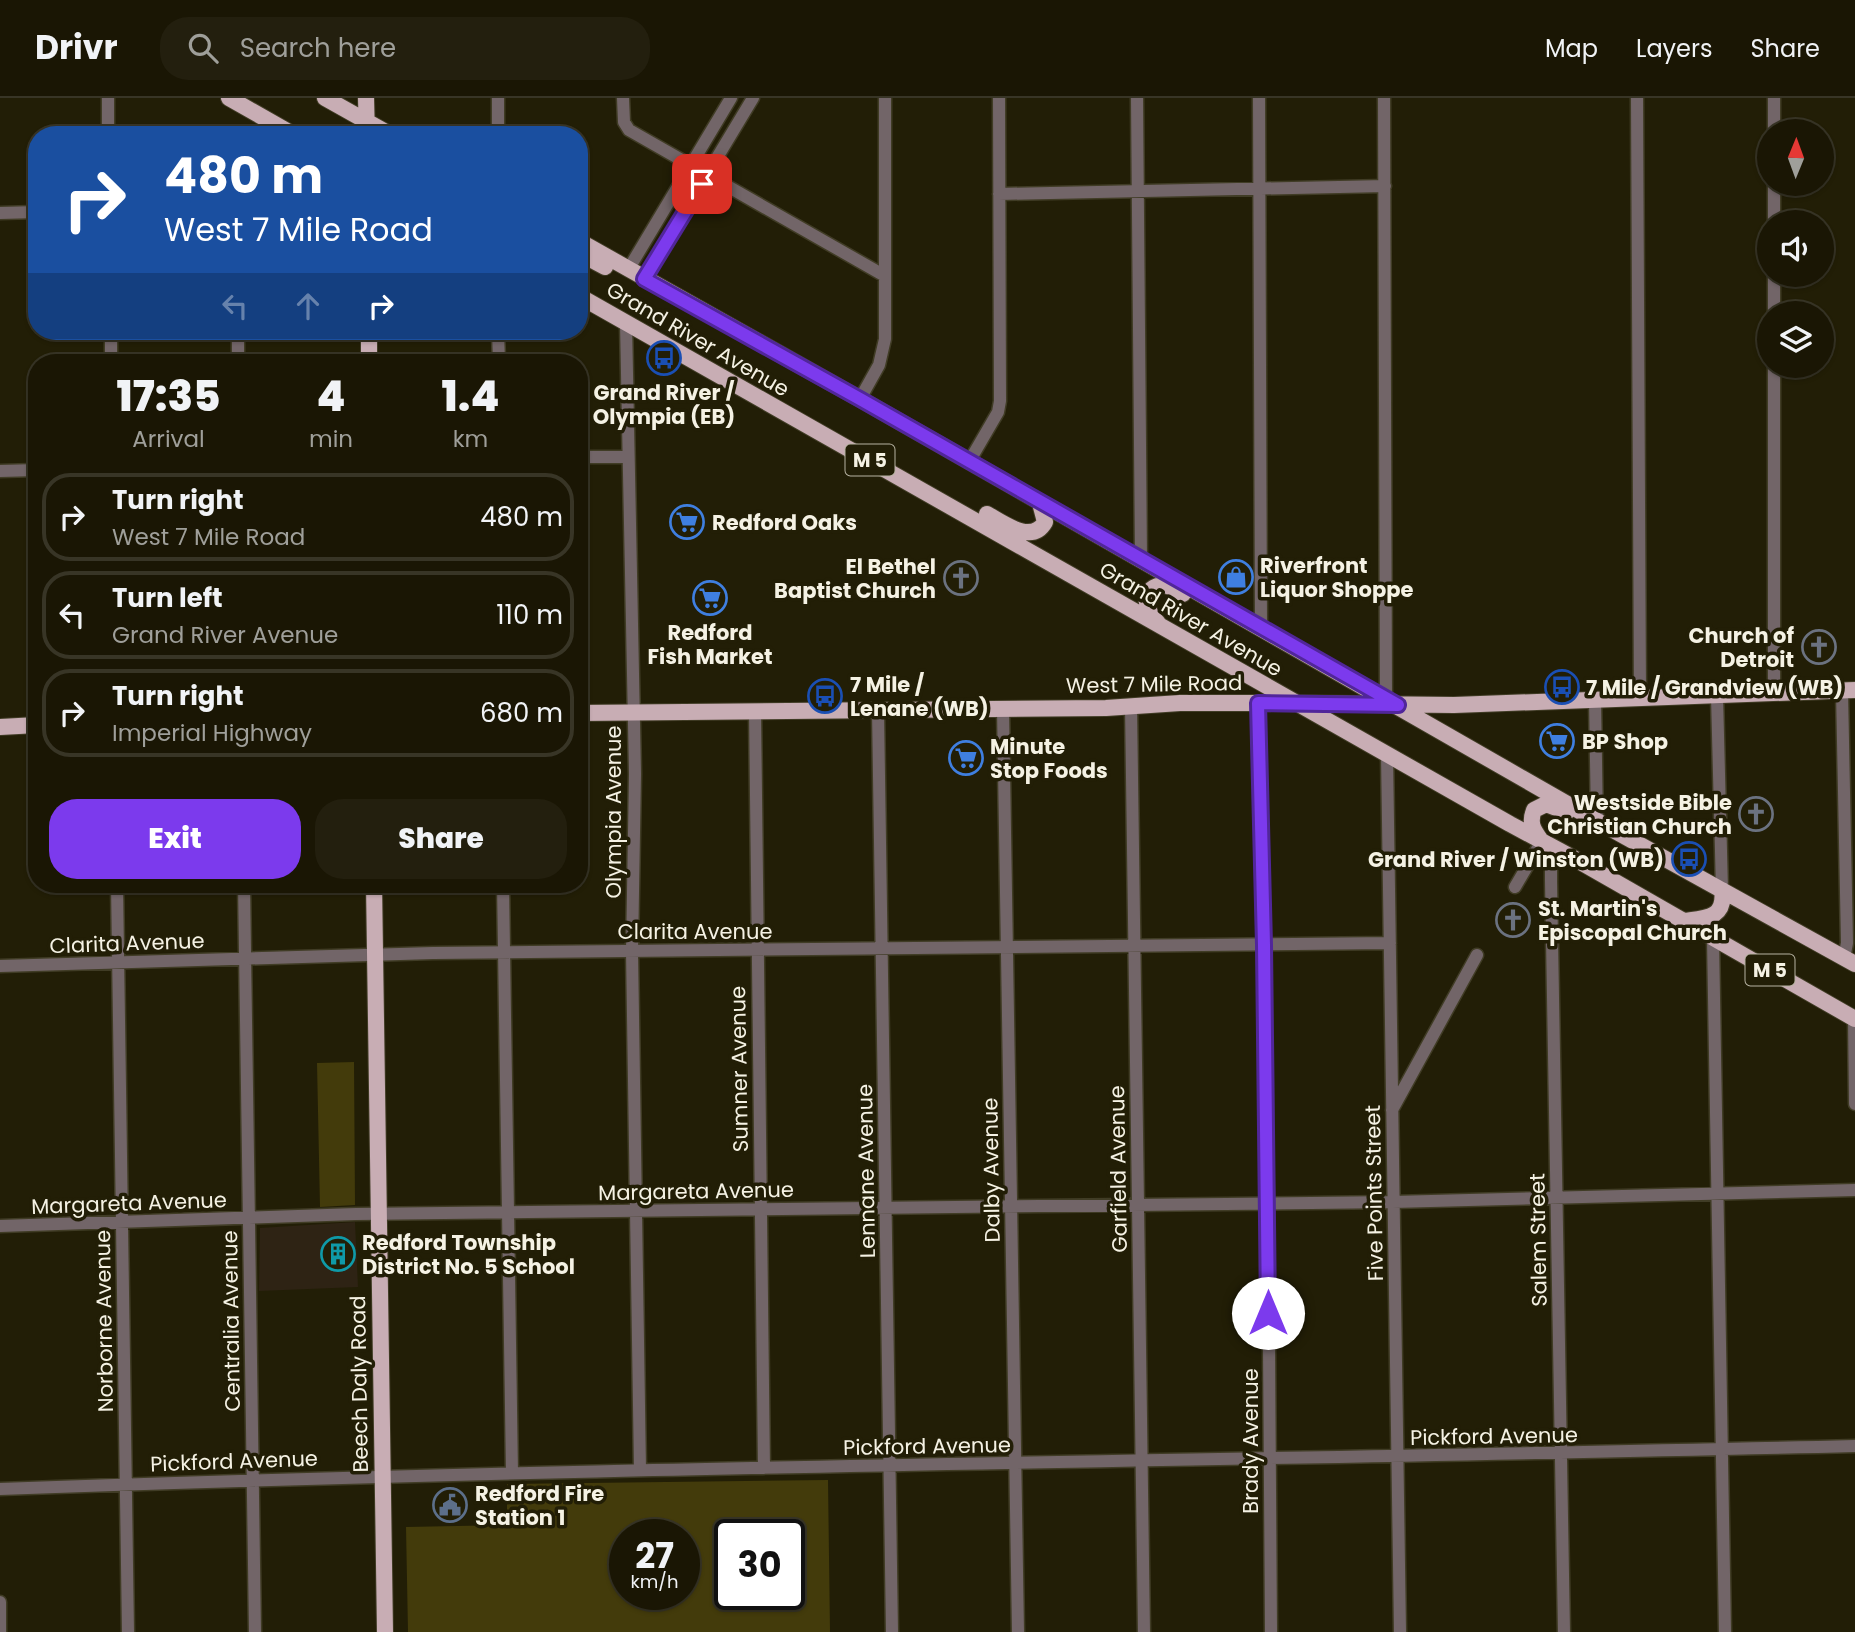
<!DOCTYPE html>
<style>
:root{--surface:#1a1604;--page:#231f0e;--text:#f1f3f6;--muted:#9f9f9a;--line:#383526;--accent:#7c3aed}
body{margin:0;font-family:Poppins,sans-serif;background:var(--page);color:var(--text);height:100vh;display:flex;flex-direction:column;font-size:26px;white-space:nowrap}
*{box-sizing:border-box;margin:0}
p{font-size:23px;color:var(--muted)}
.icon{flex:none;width:38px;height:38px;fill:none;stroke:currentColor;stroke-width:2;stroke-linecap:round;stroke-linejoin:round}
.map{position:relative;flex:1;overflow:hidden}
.details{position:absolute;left:28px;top:256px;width:560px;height:539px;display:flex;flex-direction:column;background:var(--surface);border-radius:28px;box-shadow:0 2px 5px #0004,0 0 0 2px var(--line)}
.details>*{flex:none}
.banner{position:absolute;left:28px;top:28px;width:560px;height:214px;border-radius:28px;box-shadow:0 2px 5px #0004,0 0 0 2px var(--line);background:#1a4fa0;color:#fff;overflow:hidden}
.needle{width:46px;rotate:1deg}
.buttons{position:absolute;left:1757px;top:21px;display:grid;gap:14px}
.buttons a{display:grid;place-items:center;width:77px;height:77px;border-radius:50%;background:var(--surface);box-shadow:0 2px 5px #0004,0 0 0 2px var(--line);font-size:35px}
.speed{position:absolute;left:609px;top:1421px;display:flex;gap:14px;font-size:35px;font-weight:700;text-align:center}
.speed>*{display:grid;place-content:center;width:91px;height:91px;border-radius:50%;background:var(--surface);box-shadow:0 2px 5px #0004,0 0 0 2px var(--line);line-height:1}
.speed small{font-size:18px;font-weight:400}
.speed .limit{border:4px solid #111;border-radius:10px;background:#fff;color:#111}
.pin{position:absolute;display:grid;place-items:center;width:60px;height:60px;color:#fff;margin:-30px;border-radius:14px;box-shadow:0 4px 10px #0006}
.me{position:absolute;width:77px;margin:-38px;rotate:0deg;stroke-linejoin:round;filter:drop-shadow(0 0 5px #0008)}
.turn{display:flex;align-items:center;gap:24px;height:147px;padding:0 21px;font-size:32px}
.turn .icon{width:91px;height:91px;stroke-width:2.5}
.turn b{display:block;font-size:49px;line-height:60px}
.lanes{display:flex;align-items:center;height:66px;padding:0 21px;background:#0003;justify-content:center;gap:35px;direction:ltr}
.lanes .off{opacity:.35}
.eta{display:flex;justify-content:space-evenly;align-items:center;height:119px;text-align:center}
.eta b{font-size:42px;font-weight:800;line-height:49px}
.button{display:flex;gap:14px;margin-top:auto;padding:14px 21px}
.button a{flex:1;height:80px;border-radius:28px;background:var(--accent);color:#fff;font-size:28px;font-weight:800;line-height:80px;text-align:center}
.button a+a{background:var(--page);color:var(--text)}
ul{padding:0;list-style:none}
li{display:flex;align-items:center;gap:21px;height:88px;margin:0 14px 10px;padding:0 7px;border:4px solid var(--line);border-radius:28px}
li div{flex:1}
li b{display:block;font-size:26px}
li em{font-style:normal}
header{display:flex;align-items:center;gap:42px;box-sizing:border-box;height:98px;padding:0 35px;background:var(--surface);border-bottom:2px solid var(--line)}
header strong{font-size:33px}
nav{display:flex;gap:38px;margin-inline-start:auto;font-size:24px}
.search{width:490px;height:63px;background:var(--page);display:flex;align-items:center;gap:18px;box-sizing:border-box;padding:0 24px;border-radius:28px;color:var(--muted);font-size:26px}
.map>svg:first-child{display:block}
.education{fill:#2e2314}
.green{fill:#433b0b;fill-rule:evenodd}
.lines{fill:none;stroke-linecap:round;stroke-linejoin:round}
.minor-casing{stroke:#403c25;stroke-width:15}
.major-casing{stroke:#403c25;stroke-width:18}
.minor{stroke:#726568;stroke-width:12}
.major{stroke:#c8adb4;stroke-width:16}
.route-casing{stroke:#51269a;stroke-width:18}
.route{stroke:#7c3aed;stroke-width:12}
.labels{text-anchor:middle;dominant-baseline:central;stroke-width:7;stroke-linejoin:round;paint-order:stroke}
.shield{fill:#221e06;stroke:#b6b2a1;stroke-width:2}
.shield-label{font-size:19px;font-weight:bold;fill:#f5f2e4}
.street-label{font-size:21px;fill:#f5f2e4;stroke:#221e06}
.poi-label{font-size:21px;font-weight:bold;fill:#f5f2e4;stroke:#221e06;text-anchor:start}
</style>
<header>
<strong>Drivr</strong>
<div class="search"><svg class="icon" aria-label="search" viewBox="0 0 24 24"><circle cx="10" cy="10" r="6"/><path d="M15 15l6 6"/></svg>Search here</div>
<nav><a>Map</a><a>Layers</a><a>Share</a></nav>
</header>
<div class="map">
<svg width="1855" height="1534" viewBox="0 0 1855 1534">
<rect width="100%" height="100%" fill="#221e06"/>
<path class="education" d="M355 1124 358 1189 259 1193 260 1130Z"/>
<path class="green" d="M354 964 355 1107 320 1109 317 965Z
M828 1382 830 1534H408L406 1429 507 1427V1386ZM625 1437H684V1496H625ZM730 1437H789V1496H730Z"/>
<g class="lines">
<g class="minor-casing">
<path id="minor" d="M108 0V37
M623 0 624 24 629 32 885 178
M1137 0 1141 462
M1259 0 1261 531
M1384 0 1386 601
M1637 0 1640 601
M1774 0V33
M498 37V0
M1774 86V124
M999 96 1385 88
M0 115 37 114
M628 172 731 0
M1774 177V215
M644 181 753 0
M626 225 635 676 632 853 640 1372
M111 233V264
M238 233V264
M498 233 499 264
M1774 268V595
M860 301 879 267 885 241V0
M579 359H627
M969 364 998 314 1000 303 999 0
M0 373 37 372
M1842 593 1847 845 1844 860
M1717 598 1722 792
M1595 602 1597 723
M1258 605 1268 1104 1271 1534
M1131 608 1144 1534
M1003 610 1018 1534
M878 612 892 1534
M755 613 764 1370
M1387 656 1400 1534
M1558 751 1551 764V783L1564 1534
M117 786 128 1534
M244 786 255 1534
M503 786 512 1375
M1515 789 1542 743
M1713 841 1725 1534
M0 868 433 855 1390 845
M1854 921 1855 1006
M1392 1012 1477 857
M0 1128 356 1116 1393 1104 1855 1092
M0 1391C618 1368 1237 1363 1855 1348
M0 1504V1534"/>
</g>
<g class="major-casing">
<path id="major" d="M229 0 294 37
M325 0 391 37
M366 0 367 37
M579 143 860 301 1597 723 1855 866
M579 159 590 161 605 169
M579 198 1510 726 1577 762 1855 921
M369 233V264
M987 416C1003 425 1032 447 1045 424L1040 405
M1158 525C1146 514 1139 491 1161 487 1168 486 1177 493 1183 496
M579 615 1106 610 1180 605H1258L1454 607 1855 592
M0 629 37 627
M1540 741C1533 731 1529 725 1534 712L1546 706 1567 714
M374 786 385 1534
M1685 823C1706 820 1726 820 1722 792"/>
</g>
<use href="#minor" class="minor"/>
<use href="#major" class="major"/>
</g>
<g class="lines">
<g class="route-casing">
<path id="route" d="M702 86 644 181 860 301 1398 607 1258 605 1264 847 1268 1215"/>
</g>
<use href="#route" class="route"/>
</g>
<defs>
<g id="bus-ring" transform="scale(1.75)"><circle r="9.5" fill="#221e06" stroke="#1a4fb4" stroke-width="1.5"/><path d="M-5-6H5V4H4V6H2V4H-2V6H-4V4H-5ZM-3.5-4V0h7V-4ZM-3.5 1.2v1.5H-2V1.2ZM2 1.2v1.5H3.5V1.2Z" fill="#1a4fb4"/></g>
<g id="supermarket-ring" transform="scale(1.75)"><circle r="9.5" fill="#221e06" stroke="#3f7fe0" stroke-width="1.5"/><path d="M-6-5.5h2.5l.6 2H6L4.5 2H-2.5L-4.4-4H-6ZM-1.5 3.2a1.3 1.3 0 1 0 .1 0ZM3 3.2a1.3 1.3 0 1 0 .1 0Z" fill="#3f7fe0"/></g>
<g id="shop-ring" transform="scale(1.75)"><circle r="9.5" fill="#221e06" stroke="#3f7fe0" stroke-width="1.5"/><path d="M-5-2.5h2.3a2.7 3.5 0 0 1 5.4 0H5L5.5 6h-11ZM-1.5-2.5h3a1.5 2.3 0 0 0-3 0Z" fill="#3f7fe0"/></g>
<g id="church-ring" transform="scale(1.75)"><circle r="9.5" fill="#221e06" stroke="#6b7280" stroke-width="1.5"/><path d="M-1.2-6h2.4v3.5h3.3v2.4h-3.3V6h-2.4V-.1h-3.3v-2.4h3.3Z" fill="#6b7280"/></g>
<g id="building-ring" transform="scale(1.75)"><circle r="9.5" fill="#221e06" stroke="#0f9aa8" stroke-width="1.5"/><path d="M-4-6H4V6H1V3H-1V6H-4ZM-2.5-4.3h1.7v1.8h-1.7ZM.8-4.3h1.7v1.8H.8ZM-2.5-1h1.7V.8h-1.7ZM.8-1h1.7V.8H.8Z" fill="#0f9aa8"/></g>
<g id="civic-ring" transform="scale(1.75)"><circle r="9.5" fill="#221e06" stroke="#5c6f8a" stroke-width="1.5"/><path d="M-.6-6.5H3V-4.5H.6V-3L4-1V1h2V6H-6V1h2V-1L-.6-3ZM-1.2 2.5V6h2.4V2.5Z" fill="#5c6f8a"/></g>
</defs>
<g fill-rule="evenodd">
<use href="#bus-ring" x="664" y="260"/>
<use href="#supermarket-ring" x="687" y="424"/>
<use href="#shop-ring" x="1236" y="479"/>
<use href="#church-ring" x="961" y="480"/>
<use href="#supermarket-ring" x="710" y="500"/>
<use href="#church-ring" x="1819" y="549"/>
<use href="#bus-ring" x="1562" y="589"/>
<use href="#bus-ring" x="825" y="598"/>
<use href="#supermarket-ring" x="1557" y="643"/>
<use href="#supermarket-ring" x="966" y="660"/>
<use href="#church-ring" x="1756" y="716"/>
<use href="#bus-ring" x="1689" y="761"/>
<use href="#church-ring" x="1513" y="822"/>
<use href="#building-ring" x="338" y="1156"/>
<use href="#civic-ring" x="450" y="1407"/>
</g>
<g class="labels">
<g class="shield">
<rect x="845.5" y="346.5" width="49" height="31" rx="5"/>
<rect x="1745.5" y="856.5" width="49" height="31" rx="5"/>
</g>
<g class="shield-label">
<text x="870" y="362">M 5</text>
<text x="1770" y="872">M 5</text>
</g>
<g class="street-label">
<text transform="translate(698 241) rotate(30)">Grand River Avenue</text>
<text transform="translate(1191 521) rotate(30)">Grand River Avenue</text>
<text transform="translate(1154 586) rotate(-1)">West 7 Mile Road</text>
<text transform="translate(613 714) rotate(-90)">Olympia Avenue</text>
<text x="695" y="833">Clarita Avenue</text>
<text transform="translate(127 845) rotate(-2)">Clarita Avenue</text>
<text transform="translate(739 971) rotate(-91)">Sumner Avenue</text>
<text transform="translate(1118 1071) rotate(-91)">Garfield Avenue</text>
<text transform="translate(991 1072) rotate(-91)">Dalby Avenue</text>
<text transform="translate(866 1073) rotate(-91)">Lennane Avenue</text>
<text transform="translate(696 1093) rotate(-1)">Margareta Avenue</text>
<text transform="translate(1374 1095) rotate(-91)">Five Points Street</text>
<text transform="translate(129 1105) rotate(-2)">Margareta Avenue</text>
<text transform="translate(1538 1142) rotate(-91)">Salem Street</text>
<text transform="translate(104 1223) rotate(-91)">Norborne Avenue</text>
<text transform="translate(231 1223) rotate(-91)">Centralia Avenue</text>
<text transform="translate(359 1286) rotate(-91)">Beech Daly Road</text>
<text transform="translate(1494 1338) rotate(-1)">Pickford Avenue</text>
<text transform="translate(1250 1343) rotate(-90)">Brady Avenue</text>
<text transform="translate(927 1348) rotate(-1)">Pickford Avenue</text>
<text transform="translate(234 1363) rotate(-2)">Pickford Avenue</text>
</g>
<g class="poi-label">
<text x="664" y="294" text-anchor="middle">Grand River /<tspan x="664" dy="24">Olympia (EB)</tspan></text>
<text x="712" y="424">Redford Oaks</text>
<text x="1260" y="467">Riverfront<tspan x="1260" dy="24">Liquor Shoppe</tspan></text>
<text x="936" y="468" text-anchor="end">El Bethel<tspan x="936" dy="24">Baptist Church</tspan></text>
<text x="710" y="534" text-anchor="middle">Redford<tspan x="710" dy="24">Fish Market</tspan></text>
<text x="1794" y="537" text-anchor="end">Church of<tspan x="1794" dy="24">Detroit</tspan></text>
<text x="850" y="586">7 Mile /<tspan x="850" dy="24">Lenane (WB)</tspan></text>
<text x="1586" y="589">7 Mile / Grandview (WB)</text>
<text x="1582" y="643">BP Shop</text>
<text x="990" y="648">Minute<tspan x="990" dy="24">Stop Foods</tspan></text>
<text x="1732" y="704" text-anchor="end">Westside Bible<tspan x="1732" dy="24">Christian Church</tspan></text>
<text x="1664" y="761" text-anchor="end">Grand River / Winston (WB)</text>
<text x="1538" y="810">St. Martin's<tspan x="1538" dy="24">Episcopal Church</tspan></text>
<text x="362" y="1144">Redford Township<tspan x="362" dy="24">District No. 5 School</tspan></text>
<text x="475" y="1395">Redford Fire<tspan x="475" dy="24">Station 1</tspan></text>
</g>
</g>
</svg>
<div class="buttons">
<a><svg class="needle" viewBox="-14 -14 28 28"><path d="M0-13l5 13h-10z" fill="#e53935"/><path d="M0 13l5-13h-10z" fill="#9f9f9a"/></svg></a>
<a><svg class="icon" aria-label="sound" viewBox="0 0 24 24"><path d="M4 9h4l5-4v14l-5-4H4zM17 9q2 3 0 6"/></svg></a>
<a><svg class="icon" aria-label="layers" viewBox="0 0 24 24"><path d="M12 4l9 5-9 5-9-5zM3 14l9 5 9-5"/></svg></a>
</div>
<div class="speed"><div>27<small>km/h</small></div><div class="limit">30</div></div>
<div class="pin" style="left:702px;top:86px;background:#d93025"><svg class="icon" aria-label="arrive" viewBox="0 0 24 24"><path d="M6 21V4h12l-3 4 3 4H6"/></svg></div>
<svg class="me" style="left:1268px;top:1215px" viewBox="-20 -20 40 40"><circle r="19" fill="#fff"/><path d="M0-13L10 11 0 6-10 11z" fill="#7c3aed"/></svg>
<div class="banner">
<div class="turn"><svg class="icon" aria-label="right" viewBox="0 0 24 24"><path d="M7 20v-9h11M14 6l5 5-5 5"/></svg><div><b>480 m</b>West 7 Mile Road</div></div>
<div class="lanes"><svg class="icon off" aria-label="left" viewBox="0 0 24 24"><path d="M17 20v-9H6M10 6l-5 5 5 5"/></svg><svg class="icon off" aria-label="ahead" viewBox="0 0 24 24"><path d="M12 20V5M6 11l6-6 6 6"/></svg><svg class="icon" aria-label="right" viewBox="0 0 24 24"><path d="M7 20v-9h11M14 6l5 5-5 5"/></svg></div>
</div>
<section class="details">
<div class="eta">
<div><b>17:35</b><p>Arrival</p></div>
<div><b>4</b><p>min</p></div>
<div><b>1.4</b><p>km</p></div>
</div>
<ul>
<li><svg class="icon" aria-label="right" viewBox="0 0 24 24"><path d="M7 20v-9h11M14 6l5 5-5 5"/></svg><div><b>Turn right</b><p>West 7 Mile Road</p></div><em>480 m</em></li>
<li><svg class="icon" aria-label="left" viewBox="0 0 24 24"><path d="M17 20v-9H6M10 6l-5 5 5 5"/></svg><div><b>Turn left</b><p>Grand River Avenue</p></div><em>110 m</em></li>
<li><svg class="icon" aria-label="right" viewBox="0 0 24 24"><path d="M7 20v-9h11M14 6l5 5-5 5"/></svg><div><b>Turn right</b><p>Imperial Highway</p></div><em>680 m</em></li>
</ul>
<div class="button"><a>Exit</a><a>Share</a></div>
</section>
</div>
